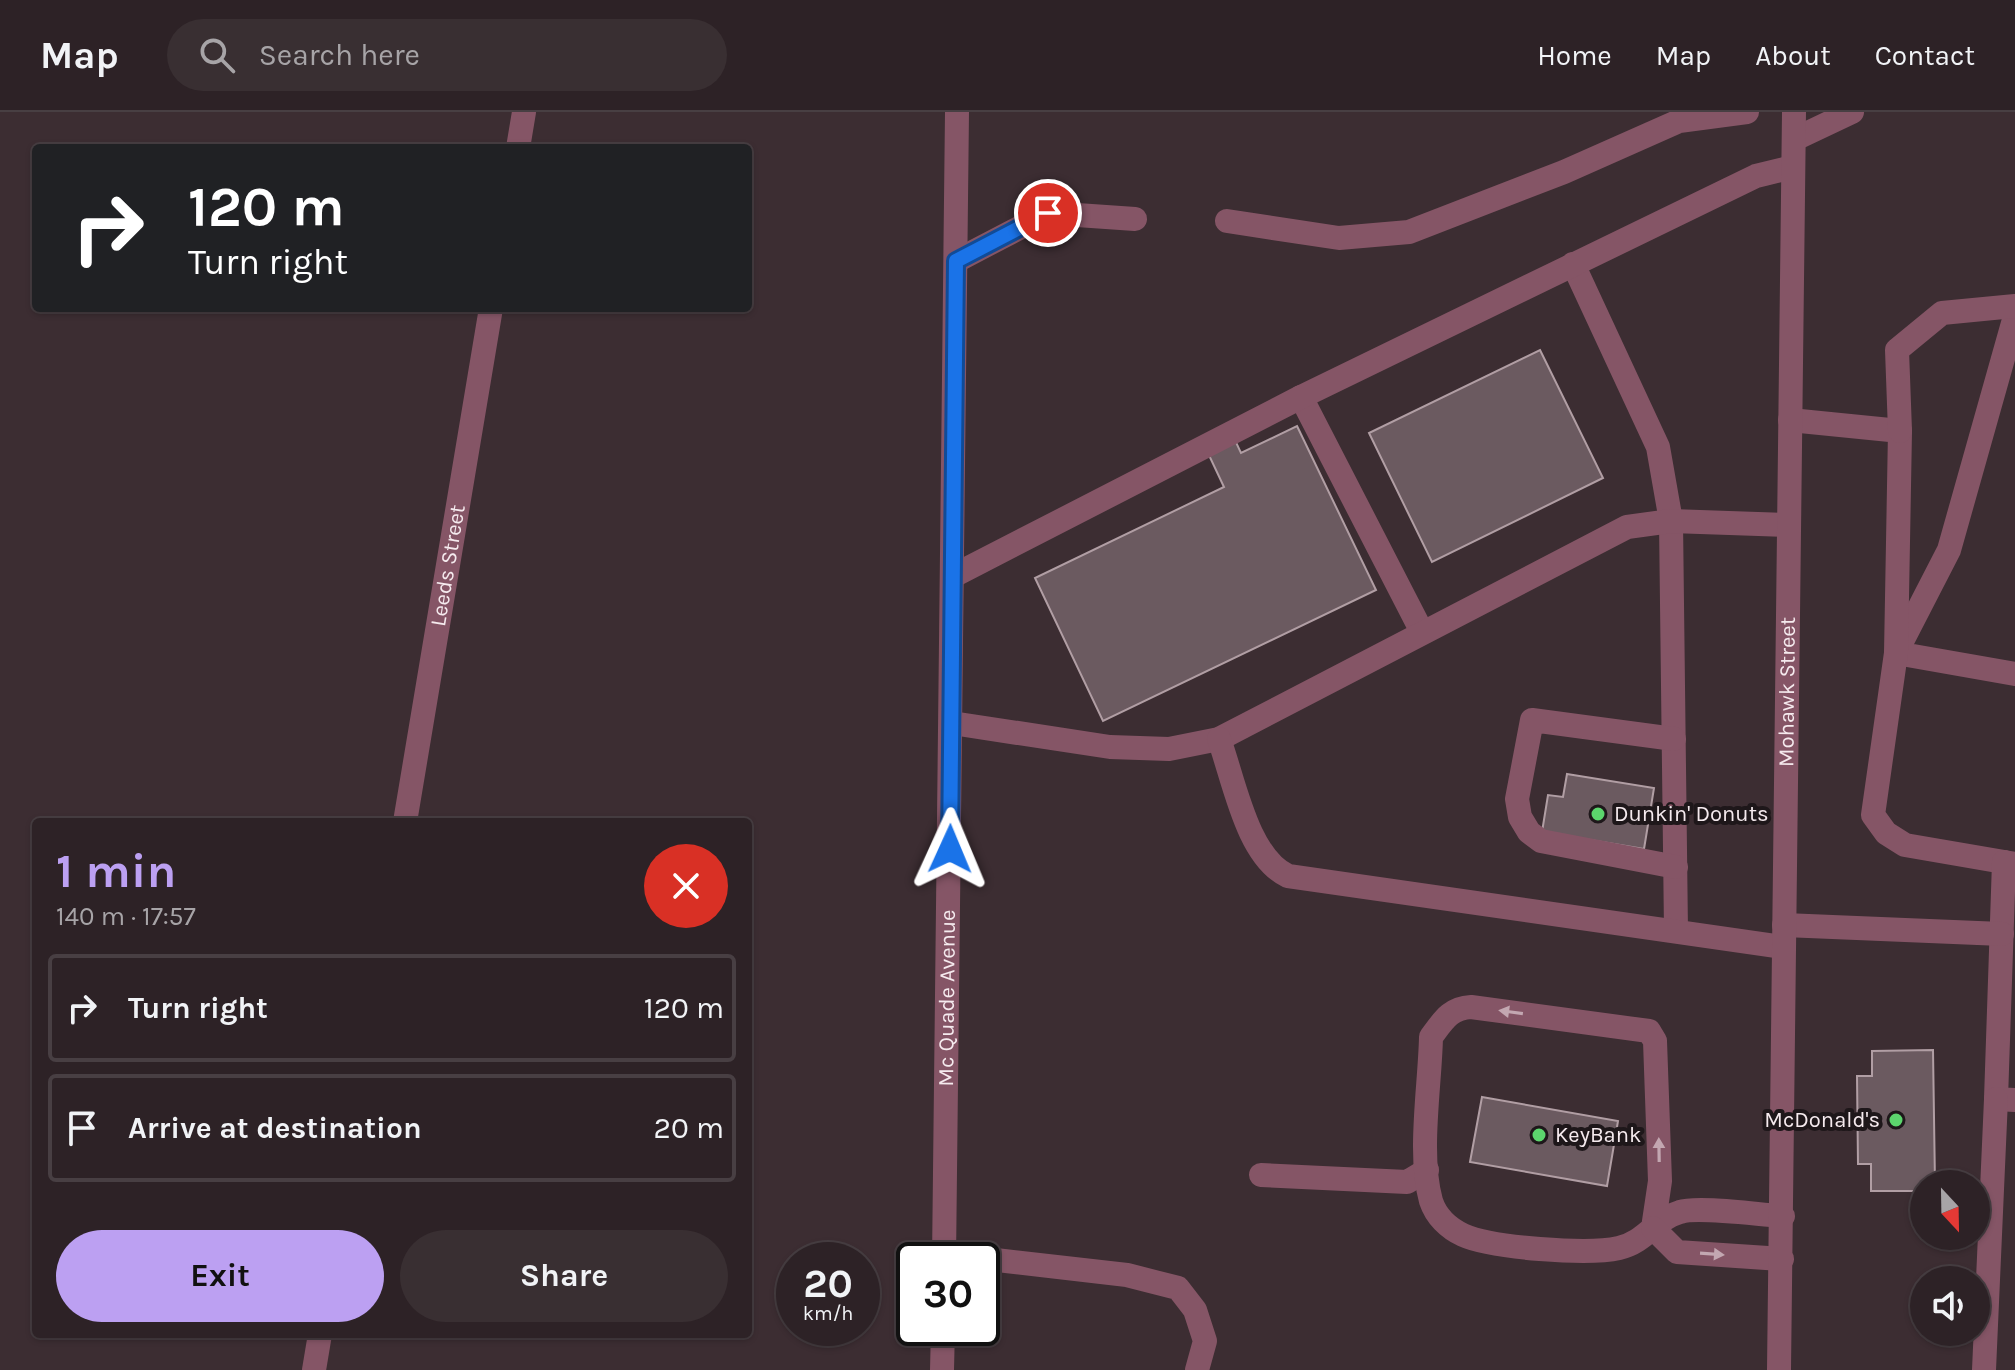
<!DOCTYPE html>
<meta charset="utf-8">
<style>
:root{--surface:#2d2226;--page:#392f32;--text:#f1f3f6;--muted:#a7a4a7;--line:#483f43;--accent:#bca0f2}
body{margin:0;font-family:Karla,sans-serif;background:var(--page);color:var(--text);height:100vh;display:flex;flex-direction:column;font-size:30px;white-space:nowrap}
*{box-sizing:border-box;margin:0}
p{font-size:26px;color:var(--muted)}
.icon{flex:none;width:44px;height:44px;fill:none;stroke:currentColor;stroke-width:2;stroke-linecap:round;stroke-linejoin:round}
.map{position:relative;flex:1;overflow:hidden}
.side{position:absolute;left:32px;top:706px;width:720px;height:520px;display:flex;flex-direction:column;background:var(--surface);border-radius:8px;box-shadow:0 2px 6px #0004,0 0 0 2px var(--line)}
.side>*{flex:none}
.top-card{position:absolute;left:32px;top:32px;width:720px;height:168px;border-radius:8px;box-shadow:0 2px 6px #0004,0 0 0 2px var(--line);background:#202124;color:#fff;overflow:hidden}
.needle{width:52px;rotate:158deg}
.controls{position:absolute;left:1910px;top:1058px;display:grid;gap:16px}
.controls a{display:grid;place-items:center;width:80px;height:80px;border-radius:50%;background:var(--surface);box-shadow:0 2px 6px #0004,0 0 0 2px var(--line);font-size:40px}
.speed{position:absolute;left:776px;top:1130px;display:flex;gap:16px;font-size:40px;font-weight:700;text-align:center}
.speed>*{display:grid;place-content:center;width:104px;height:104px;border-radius:50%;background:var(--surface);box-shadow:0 2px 6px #0004,0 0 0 2px var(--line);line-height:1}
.speed small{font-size:20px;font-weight:400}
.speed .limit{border:4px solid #111;border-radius:12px;background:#fff;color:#111}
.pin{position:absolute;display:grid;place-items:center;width:68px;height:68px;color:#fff;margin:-34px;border:4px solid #fff;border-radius:50%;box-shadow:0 2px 8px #0007}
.me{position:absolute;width:88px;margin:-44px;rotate:1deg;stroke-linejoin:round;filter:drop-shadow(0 0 6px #0008)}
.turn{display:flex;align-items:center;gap:28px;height:168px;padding:0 24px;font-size:36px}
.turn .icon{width:104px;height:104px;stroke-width:2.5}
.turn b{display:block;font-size:56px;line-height:68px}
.round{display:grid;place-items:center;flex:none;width:84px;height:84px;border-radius:42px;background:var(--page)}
.headline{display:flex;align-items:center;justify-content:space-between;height:136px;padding:0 24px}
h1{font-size:48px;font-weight:700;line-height:60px;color:var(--accent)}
.primary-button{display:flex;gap:16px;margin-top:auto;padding:16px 24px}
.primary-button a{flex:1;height:92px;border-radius:48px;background:var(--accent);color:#111;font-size:32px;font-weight:700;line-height:92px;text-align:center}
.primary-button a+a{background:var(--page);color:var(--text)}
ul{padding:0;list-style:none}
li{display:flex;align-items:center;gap:24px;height:108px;margin:0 16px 12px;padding:0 8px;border:4px solid var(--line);border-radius:8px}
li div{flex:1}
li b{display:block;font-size:30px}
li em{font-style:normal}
header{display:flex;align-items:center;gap:48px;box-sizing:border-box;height:112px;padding:0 40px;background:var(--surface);border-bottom:2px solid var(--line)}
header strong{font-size:38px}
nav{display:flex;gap:44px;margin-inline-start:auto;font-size:28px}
.search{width:560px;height:72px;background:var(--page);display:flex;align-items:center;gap:20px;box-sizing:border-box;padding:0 28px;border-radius:44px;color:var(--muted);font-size:30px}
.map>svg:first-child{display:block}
.building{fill:#6b5a60;stroke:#b19ea4;stroke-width:2}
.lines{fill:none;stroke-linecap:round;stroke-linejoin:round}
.minor{stroke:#855566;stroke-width:24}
.oneway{fill:#c3a7b1}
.route-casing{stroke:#114b97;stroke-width:20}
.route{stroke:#1a73e8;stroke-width:14}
.poi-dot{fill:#5cd56d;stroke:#1e171a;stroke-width:3}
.labels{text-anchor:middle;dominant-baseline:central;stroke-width:8;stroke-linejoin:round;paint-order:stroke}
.street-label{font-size:22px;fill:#f5eaee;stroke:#1e171a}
.poi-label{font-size:22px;fill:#f5eaee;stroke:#1e171a;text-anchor:start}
</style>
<header>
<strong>Map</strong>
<div class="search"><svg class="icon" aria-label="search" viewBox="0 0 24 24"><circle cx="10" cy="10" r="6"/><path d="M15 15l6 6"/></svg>Search here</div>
<nav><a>Home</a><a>Map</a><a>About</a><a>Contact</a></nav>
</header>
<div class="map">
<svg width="2015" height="1258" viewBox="0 0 2015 1258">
<rect width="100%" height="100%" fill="#3c2d32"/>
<path class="building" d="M1540 238 1603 366 1432 450 1369 321Z
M1297 314 1376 478 1103 609 1035 466 1224 375 1207 339 1234 326 1241 341Z
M1567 662 1654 676 1644 737 1542 720 1548 683 1563 685Z
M1933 938 1935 1072H1924V1079H1871V1052H1858L1857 964H1872V939Z
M1482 985 1618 1009 1607 1074 1470 1050Z"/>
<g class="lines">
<g class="minor">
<path d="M1795 27 1852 0"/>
<path d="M518 36 524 0"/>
<path d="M1227 109 1339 126 1409 120 1564 60 1679 9 1747 0"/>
<path d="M956 149 1048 101 1135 107"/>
<path d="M1573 152 1658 335 1671 409 1676 819"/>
<path d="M2015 204 1949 438 1896 541 2015 562"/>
<path d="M1301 285 1422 520"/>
<path d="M1790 308 1900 319 1896 541 1873 703 1886 721 1905 733 2015 752"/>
<path d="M1900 319 1897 238 1942 201 2015 194"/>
<path d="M953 464 1301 285 1756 64 1793 55"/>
<path d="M952 611 1110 635 1169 637 1219 627 1627 415 1671 409 1788 413"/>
<path d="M1219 627C1234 668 1247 745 1288 764L1783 835"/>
<path d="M1674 627 1532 608 1517 687 1520 705 1529 720 1541 729 1676 755"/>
<path id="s1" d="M405 710 491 196"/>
<path d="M2004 750 1996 987 2015 988"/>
<path d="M1784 813 2002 822"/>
<path d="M1261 1063 1407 1070 1427 1058"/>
<path d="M1653 1116 1660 1069 1655 929 1649 919 1471 895C1450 896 1443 909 1431 925 1430 974 1418 1042 1431 1089 1436 1104 1448 1116 1463 1123 1491 1136 1588 1143 1619 1136 1646 1130 1655 1107 1680 1100 1698 1094 1761 1103 1783 1104"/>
<path d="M1653 1116 1677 1140 1782 1147"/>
<path d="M944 1142 1127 1163 1178 1176 1195 1198 1205 1229 1197 1258"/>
<path id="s2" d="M944 1148 957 0"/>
<path d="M314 1258 320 1222"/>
<path d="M942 1258 943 1216"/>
<path id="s3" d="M1779 1258 1794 0"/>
<path d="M1984 1258 1996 987"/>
</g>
</g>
<defs><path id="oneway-solid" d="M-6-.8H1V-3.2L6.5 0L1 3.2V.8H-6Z" transform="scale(2)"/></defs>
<g class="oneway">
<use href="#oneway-solid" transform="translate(1511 900) rotate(-172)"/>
<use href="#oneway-solid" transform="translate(1659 1038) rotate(-91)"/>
<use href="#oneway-solid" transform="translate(1712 1142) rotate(4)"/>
</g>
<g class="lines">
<g class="route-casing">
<path id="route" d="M950 737 956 149 1048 101"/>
</g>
<use href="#route" class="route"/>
</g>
<g class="poi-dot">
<circle cx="1598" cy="702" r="8"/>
<circle cx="1896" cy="1008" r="8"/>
<circle cx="1539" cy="1023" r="8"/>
</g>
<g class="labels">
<g class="street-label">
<text stroke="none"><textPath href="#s1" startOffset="260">Leeds Street</textPath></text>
<text stroke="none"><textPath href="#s3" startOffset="678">Mohawk Street</textPath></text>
<text stroke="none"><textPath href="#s2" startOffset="262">Mc Quade Avenue</textPath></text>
</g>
<g class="poi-label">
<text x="1614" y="702">Dunkin' Donuts</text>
<text x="1880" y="1008" text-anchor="end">McDonald's</text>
<text x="1555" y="1023">KeyBank</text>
</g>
</g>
</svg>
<div class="controls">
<a><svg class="needle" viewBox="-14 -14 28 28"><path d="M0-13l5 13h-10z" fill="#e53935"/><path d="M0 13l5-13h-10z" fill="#a7a4a7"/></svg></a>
<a><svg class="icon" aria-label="sound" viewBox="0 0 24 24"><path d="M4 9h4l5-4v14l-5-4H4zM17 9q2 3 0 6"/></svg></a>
</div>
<div class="speed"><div>20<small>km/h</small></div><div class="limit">30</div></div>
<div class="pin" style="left:1048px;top:101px;background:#d93025"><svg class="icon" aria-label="arrive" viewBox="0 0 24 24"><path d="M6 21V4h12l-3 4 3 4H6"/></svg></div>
<svg class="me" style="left:950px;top:737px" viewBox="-20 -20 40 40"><path d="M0-17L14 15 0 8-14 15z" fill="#1a73e8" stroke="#fff" stroke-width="4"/></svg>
<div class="top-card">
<div class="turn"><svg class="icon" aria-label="right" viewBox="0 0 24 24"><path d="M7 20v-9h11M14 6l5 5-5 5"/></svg><div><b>120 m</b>Turn right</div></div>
</div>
<section class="side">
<div class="headline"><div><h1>1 min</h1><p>140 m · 17:57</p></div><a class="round" style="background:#d93025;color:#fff"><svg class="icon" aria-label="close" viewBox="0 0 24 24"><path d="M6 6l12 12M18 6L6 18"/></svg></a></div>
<ul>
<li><svg class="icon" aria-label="right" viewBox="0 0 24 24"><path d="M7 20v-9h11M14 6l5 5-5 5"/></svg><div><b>Turn right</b></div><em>120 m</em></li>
<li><svg class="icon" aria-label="arrive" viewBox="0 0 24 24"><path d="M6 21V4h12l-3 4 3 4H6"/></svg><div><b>Arrive at destination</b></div><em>20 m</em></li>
</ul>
<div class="primary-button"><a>Exit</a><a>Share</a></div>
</section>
</div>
